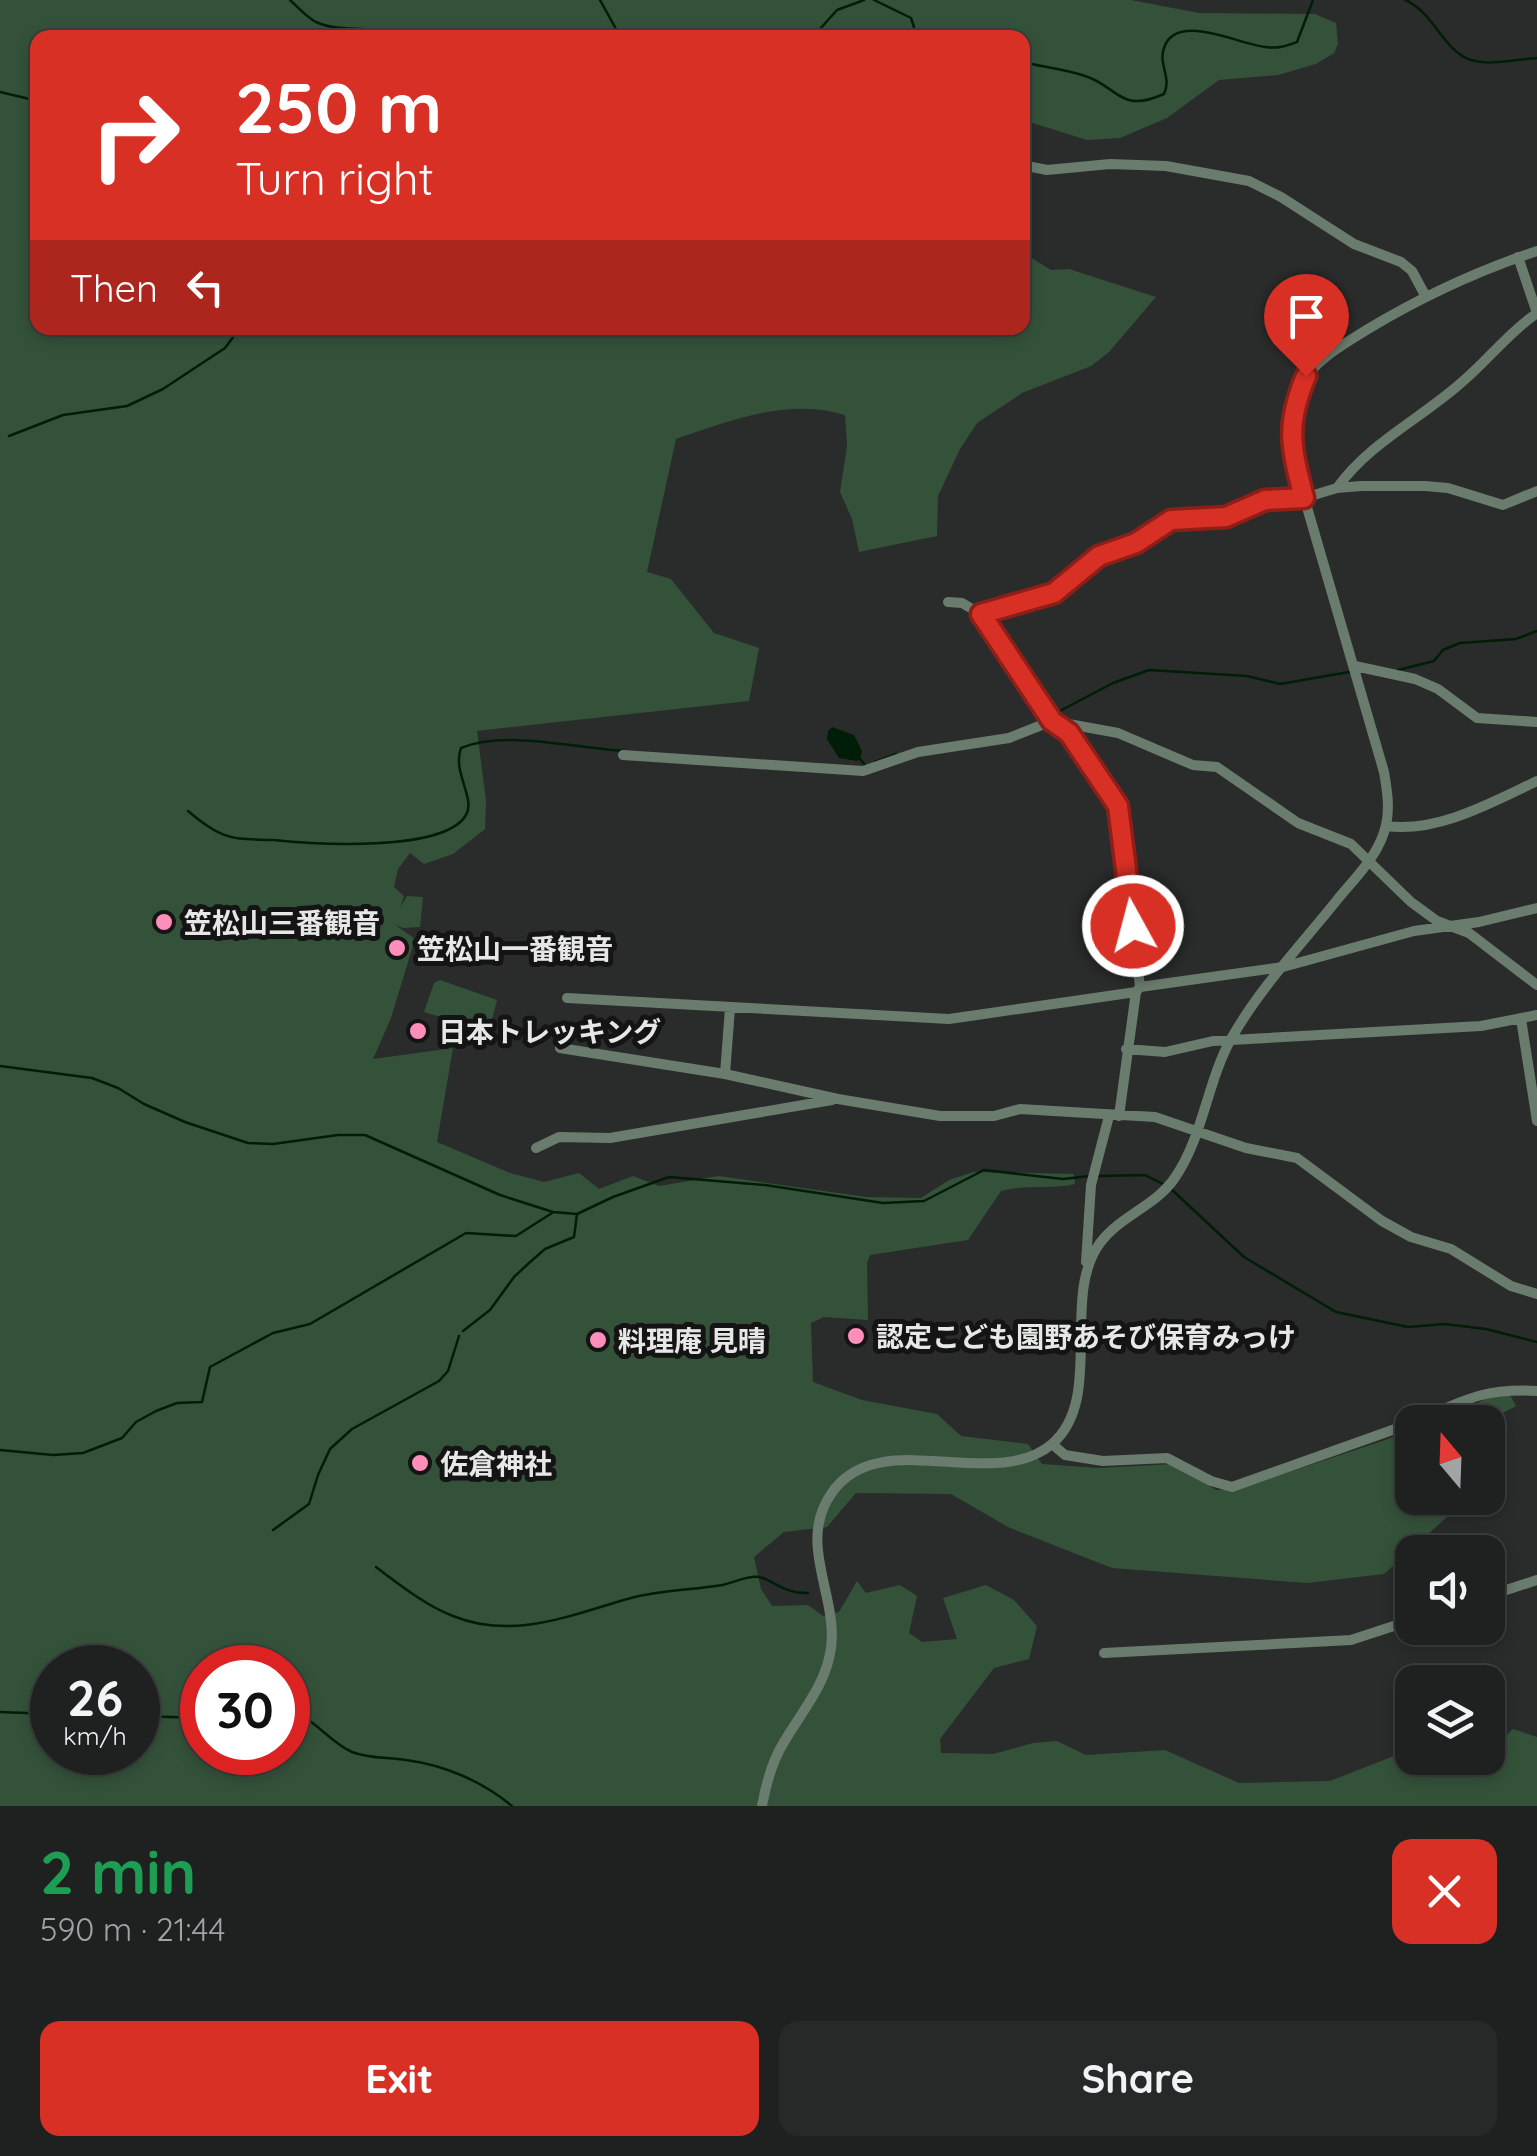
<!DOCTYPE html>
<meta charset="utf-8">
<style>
:root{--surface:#1f2120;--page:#272929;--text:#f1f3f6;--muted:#a1a3a5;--line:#3c3e3e;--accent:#d93025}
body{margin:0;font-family:Quicksand,"Noto Sans JP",sans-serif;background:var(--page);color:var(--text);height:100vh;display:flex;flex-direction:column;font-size:38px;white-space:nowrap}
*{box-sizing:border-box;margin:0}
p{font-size:32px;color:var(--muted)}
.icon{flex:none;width:55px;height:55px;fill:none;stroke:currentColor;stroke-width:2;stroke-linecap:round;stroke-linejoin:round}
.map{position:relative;height:1806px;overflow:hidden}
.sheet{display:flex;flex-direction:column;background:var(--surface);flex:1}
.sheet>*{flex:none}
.top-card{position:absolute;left:30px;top:30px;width:1000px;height:305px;border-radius:20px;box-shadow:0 5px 15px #0003,0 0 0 2px var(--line);background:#d93025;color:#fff;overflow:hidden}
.needle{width:65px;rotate:341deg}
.controls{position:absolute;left:1395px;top:1405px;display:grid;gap:20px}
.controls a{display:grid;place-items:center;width:110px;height:110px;border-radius:20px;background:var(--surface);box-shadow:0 5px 15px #0003,0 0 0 2px var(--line);font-size:50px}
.speed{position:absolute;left:30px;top:1645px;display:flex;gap:20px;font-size:50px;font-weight:700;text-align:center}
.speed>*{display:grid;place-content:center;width:130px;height:130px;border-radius:50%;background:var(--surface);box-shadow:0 5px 15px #0003,0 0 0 2px var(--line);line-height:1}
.speed small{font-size:25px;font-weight:400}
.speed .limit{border:15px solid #d22;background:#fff;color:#111}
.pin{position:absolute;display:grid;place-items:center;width:85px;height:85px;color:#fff;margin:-102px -42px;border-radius:50% 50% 50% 0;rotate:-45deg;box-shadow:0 0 10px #0007}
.pin .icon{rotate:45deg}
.me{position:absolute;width:110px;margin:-55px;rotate:353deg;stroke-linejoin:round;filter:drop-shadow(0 0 8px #0008)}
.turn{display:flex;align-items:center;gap:35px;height:210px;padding:0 40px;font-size:45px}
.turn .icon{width:130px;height:130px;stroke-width:2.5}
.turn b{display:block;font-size:70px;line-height:85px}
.then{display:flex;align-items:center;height:95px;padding:0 40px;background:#0003;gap:20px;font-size:38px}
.round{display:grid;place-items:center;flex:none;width:105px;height:105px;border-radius:20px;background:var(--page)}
.head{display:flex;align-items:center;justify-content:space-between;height:170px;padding:0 40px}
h1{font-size:60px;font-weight:800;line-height:75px;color:#1e9e55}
.action{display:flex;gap:20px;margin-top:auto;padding:20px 40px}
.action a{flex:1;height:115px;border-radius:20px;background:var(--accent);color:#fff;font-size:40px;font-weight:800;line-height:115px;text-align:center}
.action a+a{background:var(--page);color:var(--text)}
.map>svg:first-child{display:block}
.green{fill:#34523a;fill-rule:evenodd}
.water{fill:#001d07}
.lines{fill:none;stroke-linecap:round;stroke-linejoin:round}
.stream{stroke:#001d07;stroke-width:2.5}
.minor{stroke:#6a7c6d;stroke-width:10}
.route-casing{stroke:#8d1f18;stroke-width:25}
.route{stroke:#d93025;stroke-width:18}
.poi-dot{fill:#ff8eba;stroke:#131413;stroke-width:4}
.labels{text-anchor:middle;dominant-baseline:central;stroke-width:10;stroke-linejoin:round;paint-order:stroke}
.poi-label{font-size:28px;font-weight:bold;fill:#e6e8e6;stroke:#131413;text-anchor:start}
</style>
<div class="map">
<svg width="1537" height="1806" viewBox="0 0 1537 1806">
<rect width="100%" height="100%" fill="#292c2a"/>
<path class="green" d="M0 0H1131L1199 13 1315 14 1336 23 1338 44 1334 53 1316 64 1278 75 1219 80 1167 118 1120 138 1087 140 1023 120 1022 38H38V328H1022L1023 257H1030L1051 270 1069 269 1156 297 1109 352 1091 366 1022 393 977 423 960 449 938 496 937 536 859 552 852 519 840 492 847 446 845 415C788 397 730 421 676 439L647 572 671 579 714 633 759 648 749 701 477 731 486 800 485 829 453 854 424 864 410 853 398 869 394 887 404 896 400 908 407 896 423 897 420 927 403 928 394 924 415 939 391 1018 373 1059 453 1048 437 1142 510 1173 544 1182 579 1173 599 1189 633 1176 659 1186 719 1176 866 1197 921 1198 949 1180 974 1172 1074 1174 1075 1184C1050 1190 1026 1184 1001 1191L968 1240 870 1255 867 1263 868 1320 824 1317 811 1323 813 1382 862 1400 937 1414 961 1436 1028 1444 1042 1464 1099 1468 1173 1464 1216 1490 1245 1487 1412 1431V1498H1468L1384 1574 1307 1583 1112 1568 1008 1527 951 1494 856 1493 827 1527 784 1532 754 1557 761 1589 772 1606 808 1605 823 1616 839 1612 857 1581 866 1593 900 1585 917 1596 909 1633 922 1642 957 1639 943 1598 986 1585 1014 1600 1037 1626 1029 1659 994 1668 940 1739 941 1753 993 1754 1033 1743 1057 1741 1086 1755 1165 1750 1239 1783 1330 1781 1412 1749V1758H1488V1740L1500 1741 1513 1729 1537 1737V1806H0ZM52 1668H138V1752H52ZM202 1668H288V1752H202Z
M440 980 497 1000 489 1031 424 1012 434 983Z
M1510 1395 1516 1406 1495 1417 1488 1428V1422H1433L1491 1397Z"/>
<path class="water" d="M832 727 854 735 862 751 860 759 857 761 839 758 827 739 828 731Z"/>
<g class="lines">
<path class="stream" d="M290 0C298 7 306 17 316 22 342 34 374 23 397 38
M600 0 621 38
M874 0 911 18 914 27 912 38
M1405 0C1433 11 1443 51 1471 60 1490 66 1517 59 1537 58
M812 38 837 10 864 0
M1022 62C1043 67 1065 69 1085 76 1118 86 1119 114 1164 94 1172 78 1158 64 1164 48 1176 11 1240 45 1266 47 1278 49 1286 46 1297 42L1313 0
M0 92 38 101
M9 436 63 415 127 406 163 389 225 348 240 328
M1398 670 1434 661 1443 650 1460 643 1516 639 1537 631
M1056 713 1113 683 1149 670 1247 676 1280 684 1349 672
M860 759 865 765
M875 762 896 754
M188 811C198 819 208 828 220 833 236 841 255 839 273 840 312 844 444 853 466 815 476 799 452 772 461 748 505 730 576 748 624 751
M0 1066 92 1078 118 1088 144 1104 185 1122 248 1143 273 1144 338 1135H365L500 1195 553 1212 577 1214 613 1197 669 1177 765 1185 883 1203 924 1201 984 1170 1063 1179 1090 1176
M1098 1176 1145 1175 1163 1184
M1170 1188 1244 1257 1336 1312 1408 1327 1445 1324 1486 1329 1537 1342
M463 1331 490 1310 514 1277 529 1263 545 1249 574 1237 577 1214
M0 1450 53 1455 83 1453 122 1438 136 1422 156 1411 177 1403 202 1402 210 1367 273 1333 310 1324 466 1233 516 1236 552 1213
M273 1530 309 1504 318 1475 330 1449 352 1429 439 1381 448 1371 459 1336
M376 1567C400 1585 425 1605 453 1616 514 1641 573 1614 631 1598 661 1590 692 1590 722 1585 732 1583 742 1578 752 1577 769 1574 779 1594 808 1593
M288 1711C312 1715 329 1742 352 1752 370 1759 388 1757 406 1760 444 1765 482 1781 512 1806
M0 1712 52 1714
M138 1716 202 1718"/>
<path class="minor" d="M1022 165 1047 170 1110 164 1166 166 1249 181 1281 197 1354 244 1401 262 1412 271 1425 295
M1337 488C1369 443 1422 418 1462 382 1489 359 1508 333 1537 313L1518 257
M948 602 962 603 981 614 1052 721 1069 733 1119 806 1140 987
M981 614 1055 593 1099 556 1136 543 1171 520 1226 517 1265 499 1304 498 1337 488 1361 486H1425L1448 488 1503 505 1537 491
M1355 666 1415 679 1438 689 1477 718 1537 722
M623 755 863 771 918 752 1009 738 1052 721 1118 733 1193 765 1217 767 1298 823 1351 844 1411 902 1437 921 1469 933 1537 985
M1386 826C1437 833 1491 803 1537 781
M567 998 949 1019 1136 992 1140 987 1283 967 1414 931 1479 922 1537 908
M1521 1019 1537 1121
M560 1048 725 1074 838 1099 940 1116H994L1020 1109 1155 1117 1246 1148 1297 1158 1382 1221 1411 1237 1451 1249 1511 1286 1537 1294
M1126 1049 1165 1052 1213 1041 1481 1026 1537 1015
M725 1074 730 1008
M1119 1116 1136 992
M536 1148 559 1137 610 1138 832 1100
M1086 1262 1091 1185 1109 1116
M1414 1422C1463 1401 1481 1388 1537 1391
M1052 1444 1065 1455 1103 1461 1167 1458 1211 1481 1232 1487 1412 1423
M1488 1596 1537 1580
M1104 1653 1351 1640 1412 1620
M762 1806C766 1784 772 1761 784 1742 802 1711 826 1685 831 1648 838 1595 797 1544 831 1494 878 1423 993 1494 1052 1444 1105 1399 1060 1297 1100 1243 1120 1216 1155 1206 1174 1179 1203 1138 1207 1082 1231 1039 1259 989 1301 945 1337 900 1355 878 1380 854 1386 825 1390 807 1387 790 1384 772L1295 466C1291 436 1288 402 1307 376 1322 356 1347 342 1368 329 1423 296 1477 271 1537 251"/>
</g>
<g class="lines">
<g class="route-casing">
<path id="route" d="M1133 926 1118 806 1069 733 1052 721 981 614 1054 593 1099 556 1136 543 1171 520 1226 517 1265 500 1304 498C1291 447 1285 426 1306 376"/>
</g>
<use href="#route" class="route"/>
</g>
<g class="poi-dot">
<circle cx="164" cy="922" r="10"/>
<circle cx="397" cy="948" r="10"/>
<circle cx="418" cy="1031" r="10"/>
<circle cx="856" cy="1336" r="10"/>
<circle cx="598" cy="1340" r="10"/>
<circle cx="420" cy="1463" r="10"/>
</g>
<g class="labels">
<g class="poi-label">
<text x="184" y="922">笠松山三番観音</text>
<text x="417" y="948">笠松山一番観音</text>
<text x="438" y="1031">日本トレッキング</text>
<text x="876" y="1336">認定こども園野あそび保育みっけ</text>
<text x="618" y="1340">料理庵 見晴</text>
<text x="440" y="1463">佐倉神社</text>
</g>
</g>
</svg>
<div class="controls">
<a><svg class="needle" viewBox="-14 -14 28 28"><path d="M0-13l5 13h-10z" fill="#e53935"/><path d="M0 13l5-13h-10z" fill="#a1a3a5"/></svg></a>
<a><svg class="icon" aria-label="sound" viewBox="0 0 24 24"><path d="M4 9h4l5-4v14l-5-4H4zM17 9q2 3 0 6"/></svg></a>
<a><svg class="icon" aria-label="layers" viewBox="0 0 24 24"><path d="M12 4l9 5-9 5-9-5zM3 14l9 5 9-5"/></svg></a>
</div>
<div class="speed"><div>26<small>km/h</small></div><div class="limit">30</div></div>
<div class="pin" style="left:1306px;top:376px;background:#d93025"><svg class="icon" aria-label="arrive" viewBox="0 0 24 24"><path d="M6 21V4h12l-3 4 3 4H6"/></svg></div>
<svg class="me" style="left:1133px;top:926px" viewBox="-20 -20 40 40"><circle r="17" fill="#d93025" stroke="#fff" stroke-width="3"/><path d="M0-11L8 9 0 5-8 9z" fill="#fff"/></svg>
<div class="top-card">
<div class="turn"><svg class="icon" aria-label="right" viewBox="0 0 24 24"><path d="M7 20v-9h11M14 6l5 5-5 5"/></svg><div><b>250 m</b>Turn right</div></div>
<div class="then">Then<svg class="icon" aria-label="left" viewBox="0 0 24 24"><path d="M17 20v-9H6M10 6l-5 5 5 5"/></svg></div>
</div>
</div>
<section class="sheet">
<div class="head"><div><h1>2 min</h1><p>590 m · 21:44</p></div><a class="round" style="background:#d93025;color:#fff"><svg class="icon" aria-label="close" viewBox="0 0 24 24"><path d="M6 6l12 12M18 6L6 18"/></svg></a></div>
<div class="action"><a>Exit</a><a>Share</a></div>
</section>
